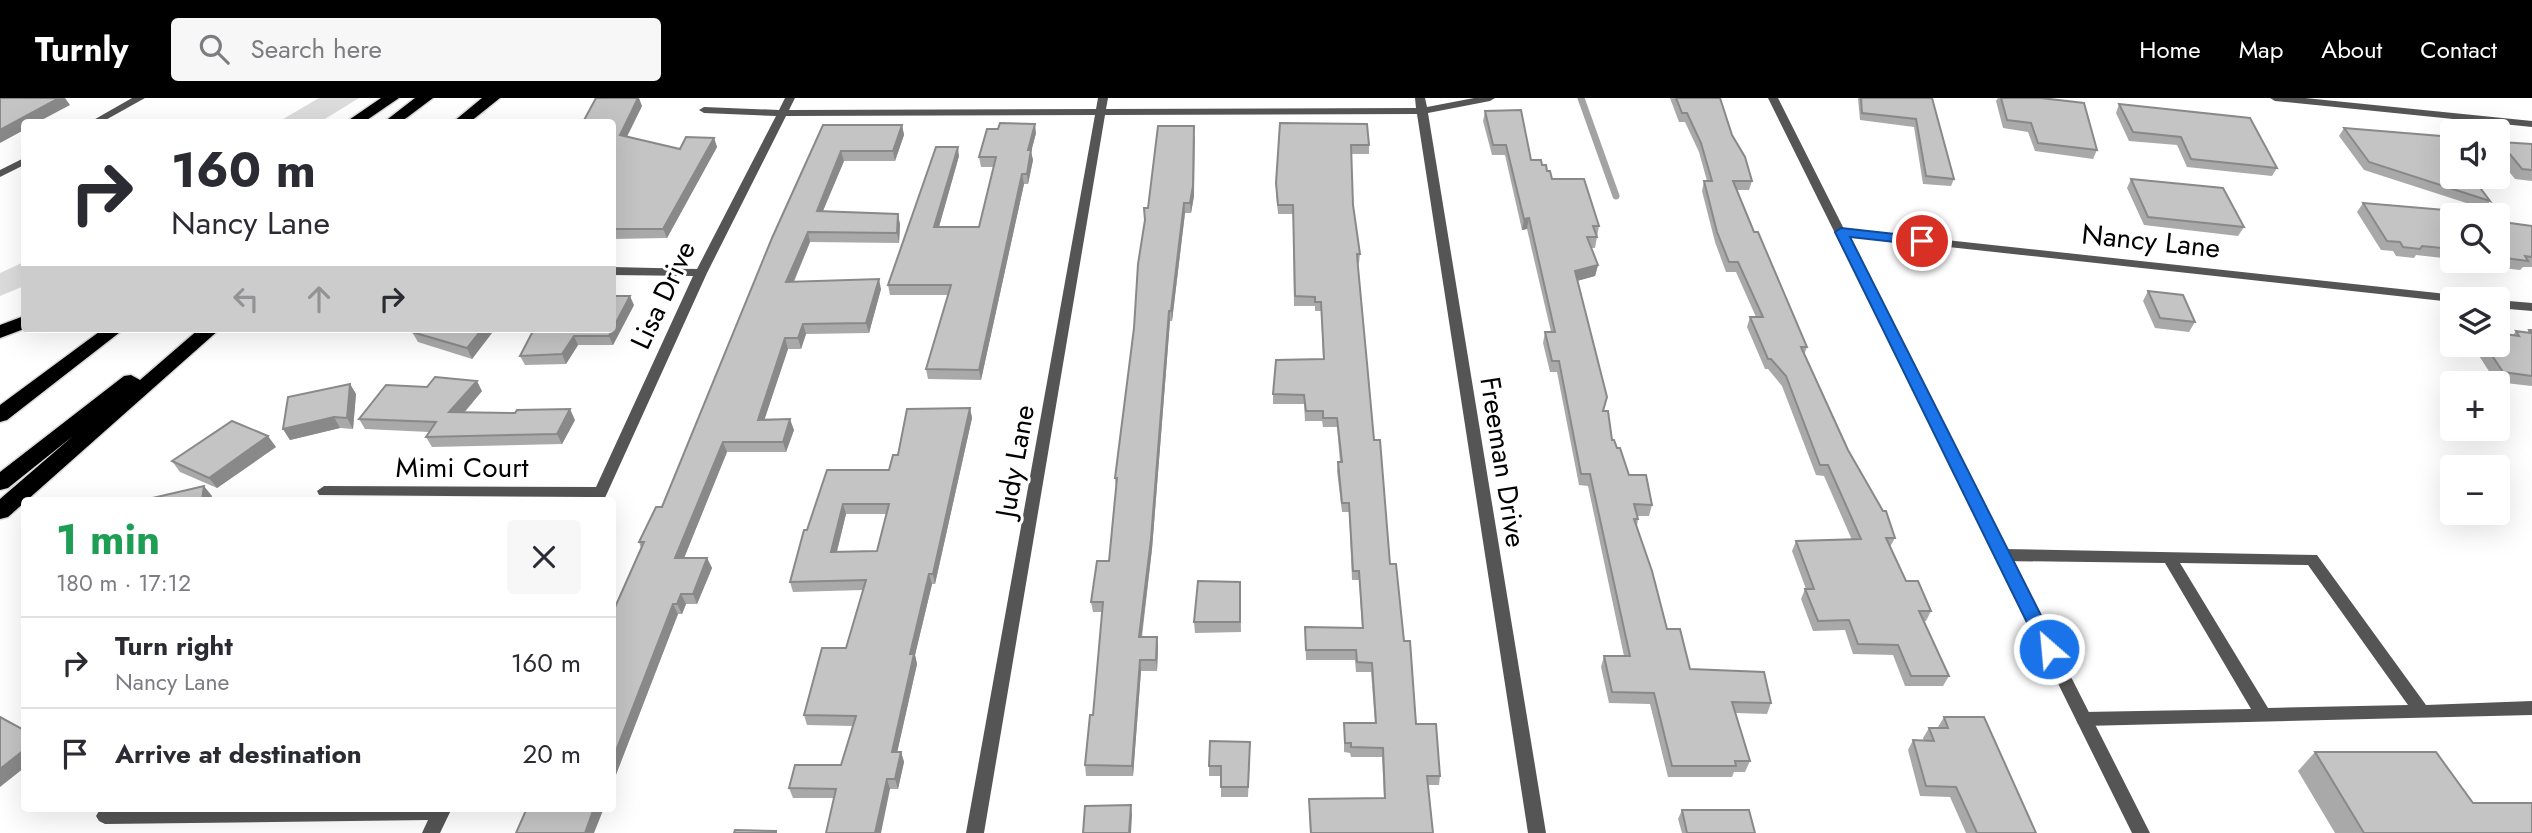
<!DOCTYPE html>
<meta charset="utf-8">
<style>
:root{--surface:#fff;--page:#f7f7f7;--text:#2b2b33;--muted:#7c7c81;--line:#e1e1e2;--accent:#000}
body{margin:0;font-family:Jost,sans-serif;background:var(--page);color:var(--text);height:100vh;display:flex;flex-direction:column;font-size:26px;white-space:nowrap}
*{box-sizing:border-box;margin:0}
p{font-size:23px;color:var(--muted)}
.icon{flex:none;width:38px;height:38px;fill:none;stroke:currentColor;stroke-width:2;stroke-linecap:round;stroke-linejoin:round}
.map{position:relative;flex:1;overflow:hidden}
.side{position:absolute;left:21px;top:399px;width:595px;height:315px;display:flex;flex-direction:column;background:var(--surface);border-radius:7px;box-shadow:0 7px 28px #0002}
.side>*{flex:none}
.hud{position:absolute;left:21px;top:21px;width:595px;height:214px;border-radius:7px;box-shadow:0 7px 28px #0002;background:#fff;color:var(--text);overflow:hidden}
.fabs{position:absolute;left:2440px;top:21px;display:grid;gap:14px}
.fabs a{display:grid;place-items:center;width:70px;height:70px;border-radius:7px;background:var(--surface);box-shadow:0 7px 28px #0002;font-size:35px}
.pin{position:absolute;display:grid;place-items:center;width:60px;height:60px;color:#fff;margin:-30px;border:4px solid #fff;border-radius:50%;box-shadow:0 2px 7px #0007}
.me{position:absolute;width:77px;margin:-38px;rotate:333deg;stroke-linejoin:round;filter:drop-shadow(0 0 5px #0008)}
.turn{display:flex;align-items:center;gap:24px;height:147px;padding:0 35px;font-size:32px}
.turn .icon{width:91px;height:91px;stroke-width:2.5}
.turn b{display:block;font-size:49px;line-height:60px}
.lanes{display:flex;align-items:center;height:66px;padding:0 35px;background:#0003;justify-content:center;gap:35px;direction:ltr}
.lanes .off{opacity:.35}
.round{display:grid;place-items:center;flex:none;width:74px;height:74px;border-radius:7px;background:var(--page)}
.summary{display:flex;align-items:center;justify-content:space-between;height:119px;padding:0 35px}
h1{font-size:42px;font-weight:700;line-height:52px;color:#1e9e55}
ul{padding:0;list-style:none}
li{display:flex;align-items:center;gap:21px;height:91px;padding:0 35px;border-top:2px solid var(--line)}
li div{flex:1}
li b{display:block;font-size:26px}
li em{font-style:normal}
header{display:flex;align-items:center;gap:42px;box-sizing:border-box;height:98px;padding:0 35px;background:var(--accent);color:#fff}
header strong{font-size:33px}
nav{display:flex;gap:38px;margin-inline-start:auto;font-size:24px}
.search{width:490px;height:63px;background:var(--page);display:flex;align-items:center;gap:18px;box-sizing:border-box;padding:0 24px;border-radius:7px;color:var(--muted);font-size:26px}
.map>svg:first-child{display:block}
.green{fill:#dcdcdc}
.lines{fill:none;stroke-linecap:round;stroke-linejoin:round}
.stream{stroke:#a3a3a3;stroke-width:7}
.motorway-casing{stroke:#dbdbdb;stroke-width:3}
.service{fill:#555;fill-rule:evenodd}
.minor{fill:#555;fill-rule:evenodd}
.motorway{fill:#000;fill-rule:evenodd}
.wall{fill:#a9a9a9;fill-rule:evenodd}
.shaded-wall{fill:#898989}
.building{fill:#c4c4c4;stroke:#898989;stroke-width:2;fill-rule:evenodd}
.route{fill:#1a73e8;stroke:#114b97;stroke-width:2}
.labels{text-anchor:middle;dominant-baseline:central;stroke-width:6;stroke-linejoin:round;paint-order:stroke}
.street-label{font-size:28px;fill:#000;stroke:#fff}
</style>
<header>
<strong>Turnly</strong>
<div class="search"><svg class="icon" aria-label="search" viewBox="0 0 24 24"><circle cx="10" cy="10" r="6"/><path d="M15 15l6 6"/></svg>Search here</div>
<nav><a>Home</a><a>Map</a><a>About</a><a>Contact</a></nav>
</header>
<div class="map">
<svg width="2532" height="735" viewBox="0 0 2532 735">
<rect width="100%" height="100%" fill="#fff"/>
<path class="green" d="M319 0H359L320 24H278Z
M24 164V188L0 198V175Z"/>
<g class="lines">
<path class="stream" d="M1581 0 1616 98"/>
<g class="motorway-casing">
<path id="motorway" d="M381 0H399L364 24H346Z
M415 0H433L401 24H384Z
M482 0H500L470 24H453Z
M24 218V231L0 240V227Z
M103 231H124L7 322 0 324V307Z
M199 231H220L8 419 0 421V401L73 338 8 390 0 392V374L124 278 131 277 140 282Z"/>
</g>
<path class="service" d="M2002 451 2317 457 2426 607 2532 603V617L2084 628 2078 626 2076 621 2078 616 2084 614 2251 611 2165 465 2002 463 1997 461 1995 457 1997 453ZM2180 465 2308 467 2408 607 2268 610Z"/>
<path class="minor" d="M132 0H145L102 24H90Z
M785 0H795L789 12 1096 11 1098 0H1108L1106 11 1416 10 1415 0H1425L1427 9 1474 0H1495L1490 3 1428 15 1546 735H1528L1417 16 1105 17 984 735H966L1095 17 786 18 707 175 604 402H590L591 399 319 397 317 393 324 388 596 389 693 178 612 177V169L697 171 776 18 704 15 699 12 704 9 779 12Z
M1768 0H1778L1844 131 2456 197 2462 201H2452V204L1848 138 2150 735H2132Z
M2270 0H2305L2532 23V29L2275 3Z
M24 60V67L0 79V72Z
M2497 202 2532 205V213L2497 210Z
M104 710H452L440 735H422L428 722 105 726 99 723 96 718 99 713Z"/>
<use href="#motorway" class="motorway"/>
</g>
<path class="wall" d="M1670 0H1720L1732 37 1752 83 1749 92H1737L1754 134 1807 249 1804 257 1848 352 1895 440 1890 449 1906 483 1931 513 1926 523H1924L1949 578 1943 588H1905L1893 557 1853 556 1845 532 1813 533 1801 501 1805 491H1806L1792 453 1796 443 1852 442 1824 378 1816 377 1782 288 1768 271H1765L1747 229 1750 219H1756L1736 174H1726L1715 144 1702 93 1704 83H1707L1699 54 1685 24H1679Z
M1858 0H1932L1954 81 1951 88 1923 86 1914 29 1860 22Z
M1998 0H2041L2097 52 2093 61 2035 53 2028 34 2003 30 1996 3Z
M2119 6 2277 70 2272 78 2187 69 2177 47 2129 43 2116 15Z
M642 8 627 39 680 51 714 40 717 49 667 140 612 141V24Z
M1485 13 1531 62 1542 67 1552 81 1599 128 1595 150H1591L1598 167 1595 178 1577 183 1604 313 1612 342 1629 377 1652 407 1649 418H1637L1638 421 1637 428 1667 531 1690 571 1771 605 1767 616 1735 615 1750 663 1745 674H1734L1732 679H1668L1650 606 1609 605 1601 569 1604 558H1624L1588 388 1579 387 1557 274H1550L1543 245 1545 234H1551L1527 131 1522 132 1505 57H1492L1483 23Z
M1280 25 1369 47V56H1351L1353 107 1360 156 1359 165H1357L1374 342 1390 466 1404 543 1416 626 1440 678 1439 687H1428L1433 735H1310L1309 701 1384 700 1382 659H1351L1350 655 1344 654V625H1375L1371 574H1356L1355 562H1306L1305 529 1362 530 1359 482H1352L1349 414H1342L1337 373 1338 364H1340L1337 329H1323L1322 323H1305L1304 306H1273V296L1323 261 1321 213H1315V208H1294L1293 116H1278L1276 94Z
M823 27H902L904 37 895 63H844L823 113 900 126 899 145 810 144 794 184 881 191 869 235 806 236 801 251H788L764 322 794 332 786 354H727L684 460H707L712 470 697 506H686L682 516H678L612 687V516L641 450 639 444 662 409Z
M2344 30 2490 103 2485 111 2364 72 2339 38Z
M1036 35 1031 54 1033 62 1028 86H1024L981 282 928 281 926 271 948 197H890L888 187 959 58 939 129H979L994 69H981L979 59Z
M1195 38 1194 98 1191 115H1185L1172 223H1170L1152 451 1142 539H1157L1158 550 1157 573H1141L1133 678H1086L1085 667 1093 617 1102 514H1093L1091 504 1109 463 1116 391 1115 380 1134 230 1148 110Z
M2500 44 2532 46V83L2515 81 2497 59V47Z
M2131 81 2244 129 2238 138 2144 127 2127 90Z
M2363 105 2503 117 2510 125 2532 128V169H2523L2520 172 2477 167 2474 164 2467 163H2497V117H2452V161L2416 157 2414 160 2396 158 2393 153 2381 152 2357 114Z
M2148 193 2195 224 2189 234 2155 230 2143 203Z
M634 207 613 247H578L566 266 525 267 520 258Z
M495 231 472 261 418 244 412 234Z
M2529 232H2532V288L2496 284 2472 247H2497L2513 237 2516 233 2527 235Z
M350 286 356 296 353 331 340 330 290 342 283 331Z
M482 293 464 315 575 322 562 346 432 349 426 339 429 334 365 331 359 321Z
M970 310 972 320 935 486H932L915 557 917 566 897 654H901L904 664 898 691H890L834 700H793L789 690 841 667 853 628 807 627 804 617 846 550 863 492 793 494 790 484 807 432 889 372 898 357ZM846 416H887L877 453 837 454Z
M276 349 217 390 180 374 172 363Z
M1240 484 1241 534 1195 535 1194 524Z
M1944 619 2036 735H1966L1950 699 1920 698 1908 652 1913 642 1924 643 1923 640 1929 630H1939L1938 629Z
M1250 654 1248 699H1221V678H1209V668Z
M2315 654 2473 705 2532 735H2335L2298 673Z
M1682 712 1755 735H1682L1678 721Z"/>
<path class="shaded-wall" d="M59 0H65L70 7 38 24H24V32L0 45V32Z
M638 0H639L642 8 623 46 620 37Z
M1035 26 1036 35 1031 54 1033 62 1028 86 1027 76 1028 52Z
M902 27 904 37 895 63 893 53Z
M1194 28V98L1191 115 1190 105Z
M714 40 717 49 667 140 663 131Z
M958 49 959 58 936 139 934 129Z
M841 53 844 63 819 122 817 113Z
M1022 76 1024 86 981 282 979 272Z
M1184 105 1185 115 1172 223 1171 213Z
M898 116 900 126 899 145 897 135Z
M1529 120 1527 131 1522 132 1524 121Z
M808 134 810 144 789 194 786 184Z
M1598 167 1595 178 1573 184 1575 173Z
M879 181 881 191 869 235 866 225Z
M630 198 634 207 613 247 609 238Z
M1169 213 1170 223 1152 451 1140 550 1139 539Z
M803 226 806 236 801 251 798 240Z
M482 231H495L472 261 467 250Z
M574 238 578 247 566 266 562 256Z
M785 240 788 251 761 332 758 322Z
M477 283 482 293 455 325 449 314Z
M350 286 356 296 353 331 347 320Z
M970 310 972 320 935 486 933 476Z
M570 311 575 322 562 346 557 336Z
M334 319 340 330 290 342 283 331Z
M790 321 794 332 786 354 783 344Z
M268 338 276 349 217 390 209 380Z
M723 344 727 354 680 470 675 460Z
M204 388 212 398 211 402H202Z
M843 406 846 416 834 464 831 454Z
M707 460 712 470 697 506 693 496Z
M929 476 932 486 915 557 917 566 895 664 892 654 910 556Z
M681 496 686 506 682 516 677 506Z
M673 506 678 516 612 687V663Z
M1157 539 1158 550 1157 573 1156 562Z
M1140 562 1141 573 1133 678 1132 668Z
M24 652V670L0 689V671Z
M901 654 904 664 898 691 895 681Z
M887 681 890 691 881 735H875Z
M1131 707 1132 717 1131 735H1129Z
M594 710H604L594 735H585Z"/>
<path class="building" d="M0 0H59L0 32Z
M596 0H638L620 37 680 51 686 39 714 40 663 131H612V24H583Z
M1676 0H1720L1732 37 1745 59 1752 83H1733L1754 134H1758L1807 249H1801L1848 352 1883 413H1886L1895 440H1886L1906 483H1918L1931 513H1919L1949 578H1911L1898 547 1858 546 1849 522 1818 523 1805 491H1814L1796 443 1861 441 1828 367H1820L1786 278 1771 261H1768L1750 219H1763L1738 164H1729L1717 134 1704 83H1712L1701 45 1687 15H1682Z
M1861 0H1932L1954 81 1926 78 1916 21 1862 15Z
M2001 0H2041L2084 5 2097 52 2038 45 2031 25 2007 22Z
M2119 6 2250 20 2277 70 2191 61 2181 39 2133 34Z
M1521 12 1531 62H1541L1542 67H1546L1547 73H1550L1552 81H1584L1599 128H1593L1597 139H1587L1598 167 1575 173 1607 299 1603 313H1608L1612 342H1614L1617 350H1620L1629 377H1646L1652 407 1634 406 1638 421H1634L1652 473 1667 531H1680L1690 571 1764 574 1771 605 1732 604 1750 663H1735L1736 668H1672L1654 595 1612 594 1604 558H1630L1590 376H1581L1559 263H1552L1545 234H1555L1529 120 1524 121 1506 47H1493L1485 13Z
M1000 25 1035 26 1028 52H1031L1027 76H1022L979 272 926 271 951 187H888L936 49H958L934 129H979L996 59H979L987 31H998Z
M1280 25 1367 26 1369 47H1351L1353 107 1360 156H1357L1358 169 1367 265 1374 342H1380L1390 466H1396L1404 543H1410L1416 626H1436L1440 678H1427L1433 735H1311L1309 701 1385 700 1383 650 1351 649V645H1345L1344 625H1376L1372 565 1357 564 1356 552H1306L1305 529 1363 530 1359 473H1353L1349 405H1342L1338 364H1342L1337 320H1323V313H1306L1304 297 1273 296 1276 262 1324 261 1321 204H1315V199L1295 198 1293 107H1278L1276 85Z
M823 27H902L893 53H841L817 113 898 116 897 135 808 134 786 184 879 181 866 225 803 226 798 240H785L758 322 790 321 783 344H723L675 460H707L693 496H681L677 506H673L612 663V516L644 444H639L656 409H662L772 140Z
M1158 28H1194L1193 88 1190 105H1184L1171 213H1169L1151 441 1139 539H1157L1156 562H1140L1132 668 1085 667 1090 617H1093L1103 504H1091L1097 463H1109L1117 380H1115L1134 230 1138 166 1145 122 1144 110H1148Z
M2344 30 2441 38 2452 52V79H2472L2490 103 2369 64Z
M2500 44 2532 46V72L2522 71Z
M2131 81 2223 90 2244 129 2148 119Z
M2363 105 2503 117 2510 125 2532 128V159L2525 158 2528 163 2497 159V117H2452V151L2422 148 2420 151 2403 149 2400 144 2387 143Z
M2148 193 2183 197 2195 224 2160 220Z
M612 198H630L609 238H574L562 256 520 258 534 231H612Z
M416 231H482L467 250 412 234Z
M2529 232H2532V278L2503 274 2485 247H2497V235L2519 238 2516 233 2531 235Z
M435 279 477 283 449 314 515 315 517 312 570 311 557 336 426 339 436 324 359 321 386 287 427 289Z
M350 286 347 320 334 319 283 331 288 299Z
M970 310 933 476H929L910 556H914L892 654H901L895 681H887L875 735H826L836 691 789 690 795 667H841L856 618 804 617 822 550H846L866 482 790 484 804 432H807L827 372H889L893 357H898L907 311ZM843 406H889L877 453 831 454Z
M232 323 268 338 209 380 172 363Z
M204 388 202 402H144Z
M1198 483 1240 484V524H1194Z
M0 619 24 632V652L0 671Z
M1944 619H1984L2036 735H1977L1956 689 1926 688 1913 642 1934 643 1929 630H1948Z
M1210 643 1250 644 1248 689H1221V668H1209Z
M2315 654H2436L2473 705H2532V735H2364Z
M1131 707 1129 735H1083L1085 708Z
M527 710H594L585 735H516Z
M1682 712H1749L1755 735H1687Z
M735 732 776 733V735H734Z"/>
<path class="route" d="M1841 130 1922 139 1928 143 1922 147 1850 139 2058 551 2056 556H2043L2040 551 1835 134Z"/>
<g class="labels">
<g class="street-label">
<text transform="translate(2151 143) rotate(6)">Nancy Lane</text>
<text transform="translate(663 197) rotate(-65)">Lisa Drive</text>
<text transform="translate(1015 363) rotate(-80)">Judy Lane</text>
<text transform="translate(1503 364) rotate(81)">Freeman Drive</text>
<text x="462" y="369">Mimi Court</text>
</g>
</g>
</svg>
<div class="fabs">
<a><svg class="icon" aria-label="sound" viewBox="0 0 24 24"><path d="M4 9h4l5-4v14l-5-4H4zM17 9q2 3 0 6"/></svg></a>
<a><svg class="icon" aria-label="search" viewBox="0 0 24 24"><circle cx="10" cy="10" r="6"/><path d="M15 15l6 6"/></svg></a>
<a><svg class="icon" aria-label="layers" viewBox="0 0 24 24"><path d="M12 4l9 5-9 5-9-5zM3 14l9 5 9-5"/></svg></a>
<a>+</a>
<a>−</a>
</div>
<div class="pin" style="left:1922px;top:143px;background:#d93025"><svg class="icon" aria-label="arrive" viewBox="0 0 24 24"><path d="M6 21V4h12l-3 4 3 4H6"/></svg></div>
<svg class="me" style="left:2049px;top:551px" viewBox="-20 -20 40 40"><circle r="17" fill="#1a73e8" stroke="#fff" stroke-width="3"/><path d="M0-11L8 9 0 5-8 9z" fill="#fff"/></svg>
<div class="hud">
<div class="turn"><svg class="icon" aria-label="right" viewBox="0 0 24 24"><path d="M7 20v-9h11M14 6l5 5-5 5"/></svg><div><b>160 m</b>Nancy Lane</div></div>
<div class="lanes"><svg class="icon off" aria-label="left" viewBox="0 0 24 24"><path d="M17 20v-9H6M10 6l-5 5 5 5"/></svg><svg class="icon off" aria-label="ahead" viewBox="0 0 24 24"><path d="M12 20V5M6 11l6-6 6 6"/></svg><svg class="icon" aria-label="right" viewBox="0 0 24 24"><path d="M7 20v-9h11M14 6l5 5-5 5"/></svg></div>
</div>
<section class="side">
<div class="summary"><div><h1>1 min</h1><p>180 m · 17:12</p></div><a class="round"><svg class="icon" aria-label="close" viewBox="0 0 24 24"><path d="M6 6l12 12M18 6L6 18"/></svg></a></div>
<ul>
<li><svg class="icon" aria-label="right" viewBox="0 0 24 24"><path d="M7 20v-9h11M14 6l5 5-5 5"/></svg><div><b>Turn right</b><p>Nancy Lane</p></div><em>160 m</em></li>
<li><svg class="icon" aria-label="arrive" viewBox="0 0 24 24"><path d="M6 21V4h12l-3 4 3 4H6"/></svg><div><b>Arrive at destination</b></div><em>20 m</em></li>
</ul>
</section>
</div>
